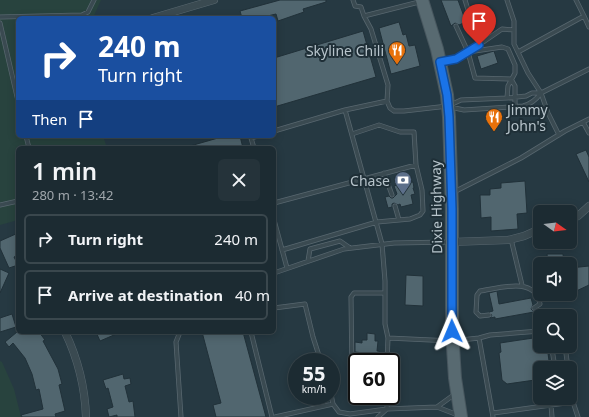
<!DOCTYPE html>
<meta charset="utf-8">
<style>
:root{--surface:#1c2b32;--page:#25333a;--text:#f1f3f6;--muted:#a0a7ac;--line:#3a474d}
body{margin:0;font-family:"Noto Sans",sans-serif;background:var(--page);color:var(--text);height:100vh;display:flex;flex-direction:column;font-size:15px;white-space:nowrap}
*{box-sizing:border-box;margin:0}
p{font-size:13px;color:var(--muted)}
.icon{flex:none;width:22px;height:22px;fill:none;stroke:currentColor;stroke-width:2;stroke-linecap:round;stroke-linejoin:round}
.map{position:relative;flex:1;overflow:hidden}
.details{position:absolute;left:16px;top:146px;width:260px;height:188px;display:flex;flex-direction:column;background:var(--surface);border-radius:6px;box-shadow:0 2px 10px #0003,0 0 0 1px var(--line)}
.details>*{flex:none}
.guide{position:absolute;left:16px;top:16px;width:260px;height:122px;border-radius:6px;box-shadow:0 2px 10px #0003,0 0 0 1px var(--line);background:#1a4fa0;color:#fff;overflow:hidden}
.needle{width:26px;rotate:104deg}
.controls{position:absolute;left:533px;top:205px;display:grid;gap:8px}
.controls a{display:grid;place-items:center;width:44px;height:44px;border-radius:6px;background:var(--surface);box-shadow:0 2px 10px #0003,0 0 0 1px var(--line);font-size:20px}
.speed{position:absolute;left:288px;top:353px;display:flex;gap:8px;font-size:20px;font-weight:700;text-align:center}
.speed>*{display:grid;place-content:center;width:52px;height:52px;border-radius:50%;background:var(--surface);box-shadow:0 2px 10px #0003,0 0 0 1px var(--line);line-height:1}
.speed small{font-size:10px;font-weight:400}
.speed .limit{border:2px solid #111;border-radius:6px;background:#fff;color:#111}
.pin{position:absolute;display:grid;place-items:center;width:34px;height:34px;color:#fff;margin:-41px -17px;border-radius:50% 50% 50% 0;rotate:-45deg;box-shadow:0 0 4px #0007}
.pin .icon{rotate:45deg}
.me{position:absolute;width:44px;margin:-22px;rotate:359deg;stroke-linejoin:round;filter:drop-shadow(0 0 3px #0008)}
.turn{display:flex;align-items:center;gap:14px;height:84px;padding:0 16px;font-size:18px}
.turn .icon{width:52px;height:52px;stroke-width:2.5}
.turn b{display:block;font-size:28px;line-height:34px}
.then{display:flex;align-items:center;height:38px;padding:0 16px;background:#0003;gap:8px;font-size:15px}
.round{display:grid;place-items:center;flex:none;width:42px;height:42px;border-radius:6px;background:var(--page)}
.overview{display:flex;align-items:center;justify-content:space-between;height:68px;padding:0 16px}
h1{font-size:24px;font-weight:600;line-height:30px}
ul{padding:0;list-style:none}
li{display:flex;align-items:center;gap:12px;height:50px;margin:0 8px 6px;padding:0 8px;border:2px solid var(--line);border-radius:6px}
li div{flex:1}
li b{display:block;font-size:15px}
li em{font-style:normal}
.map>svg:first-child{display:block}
.green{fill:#28433e}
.building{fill:#51666f;stroke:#213139}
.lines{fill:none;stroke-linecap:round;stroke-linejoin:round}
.lane-casing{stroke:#58676f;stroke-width:5}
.street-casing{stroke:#58676f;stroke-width:8}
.primary-casing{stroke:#47565e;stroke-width:14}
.lane{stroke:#3a4a51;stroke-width:3.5}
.street{stroke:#3a4a51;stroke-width:7}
.primary{stroke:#586a71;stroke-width:12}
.route-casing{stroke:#114b97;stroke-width:10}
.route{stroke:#1a73e8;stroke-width:7}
.labels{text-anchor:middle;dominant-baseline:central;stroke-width:4;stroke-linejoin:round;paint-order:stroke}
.poi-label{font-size:14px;fill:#b7c4cb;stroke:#1f2f37;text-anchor:end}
.street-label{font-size:14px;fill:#b7c4cb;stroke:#1f2f37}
</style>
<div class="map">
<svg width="589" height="417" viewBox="0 0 589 417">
<rect width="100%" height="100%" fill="#263942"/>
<path class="green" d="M0 0H101L93 18H18V136H103L107 148H18V220L0 225Z
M0 361 2 362 14 389 21 417H0Z"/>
<path class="building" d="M280 0H326V2L303 9 304 12 278 21 276 14 259 18H242L240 11Z
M441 0H458L466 22 459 25 455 23 451 26Z
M399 22 403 35 406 34 409 46 415 45 420 66 391 74 379 28Z
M363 31 376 77 274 107V58Z
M494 51 498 63 481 69 477 56Z
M225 136H240L243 148H190V146Z
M586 150 589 157V182L576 154Z
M525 181 527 213 517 214 518 229 491 231V217L481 218 480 195H490V189L501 188V183Z
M407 182V183L413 182 414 188H413L415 194 411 195 413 204 401 207 400 204 398 205 394 203 392 204V207L388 208 385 197 389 196 391 198H393L397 194 394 186Z
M18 233V255L14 257 18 265 9 268 0 248V241Z
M547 254H563L564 264H548Z
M589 266V285L570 294V268Z
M0 269 9 273 0 293Z
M406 275 423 276V306L405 305Z
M497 291 499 304 531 298 533 305 531 309 534 312 495 319V317L490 318 492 315 489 312 493 311 489 293Z
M12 314 16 327 0 332V318Z
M17 332H39L45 340 43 341 58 369 62 384 59 385 65 411 55 414 56 417H22L21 415 43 409 39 389 36 390 32 374 25 358 13 343 9 347 5 342Z
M96 332H121L100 341Z
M202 332H243L266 417H216L213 405 221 403Z
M367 333 375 334V341H378L377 351H379V362H363L364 353 355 352V342L362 343V340H367Z
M540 337V346H547L550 368H540V376L534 377 535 380 507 384 502 380 499 353 501 352 500 343Z
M123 374 124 379 130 378 131 384 125 386 129 402 133 401 135 417H117V415L109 417 107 409 113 407 108 388 106 389 103 380Z"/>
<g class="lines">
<g class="lane-casing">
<path id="lane" d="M353 0 355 6 361 7 364 16 371 29 388 85 387 101 390 108 394 111H404L448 106 461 100 507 98 526 96 532 93H541L589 69
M465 0 479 45
M507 0 514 21V44L528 73 541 93 548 113 559 135
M364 16 419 2
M584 16 589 27
M0 17 82 15 88 12 94 0
M0 23 18 101
M456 26 468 52 475 78 511 79
M468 52 502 47 508 49 515 65V73L508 86 507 98
M518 52 584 16 576 0
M441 62 451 61 463 56 502 29 514 30
M511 79 515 86V107
M450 107 464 110 523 106C531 104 536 100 541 93
M345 110 382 244 385 281V324L388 338 387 362
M583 122 589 119
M274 131 345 110 387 101
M26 136 29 148
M254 148 251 138 258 136
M384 173 392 195
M454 192 521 158 565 131 583 122 589 133
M274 203 416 165
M0 205 18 201
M395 206 399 220
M274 220 287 268
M511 239 522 285
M543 242V244
M569 242 570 247
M282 250 377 222 410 219 420 215 423 211 422 190 416 165 414 132H400L379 125 352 134
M308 261 310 249 340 241 350 248
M274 273 344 249 394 243 450 242
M274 308 305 304 313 337 321 362
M489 315 480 316 476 312 477 295 480 291C500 288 535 276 540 304L534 308
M180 332 176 342 181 417
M251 332 272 417
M388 338 452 341 479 338 490 335 540 331
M479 338 493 417
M565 346 568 368
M552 349 555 368
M570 383 573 402 578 417
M357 384 355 383 352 375 351 297 354 293H385
M331 394 333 404 339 412 350 414 387 409 437 407 458 415
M551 405 552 417
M437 407 455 394
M493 413 573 402
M275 417 333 404
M378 417 387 409V396"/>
</g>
<g class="street-casing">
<path id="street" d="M153 18 214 0
M570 220 578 216 589 206
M451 242 508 240 524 236 540 229
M65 332C78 359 85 387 86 417"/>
</g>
<g class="primary-casing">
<path id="primary" d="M422 0 437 49 447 95 449 117 452 209V331L455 378 461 417"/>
</g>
<use href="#lane" class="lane"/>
<use href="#street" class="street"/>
<use href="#primary" class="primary"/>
</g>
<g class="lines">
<g class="route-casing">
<path id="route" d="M452 331V209L449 117 447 95 440 62 456 59 479 45"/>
</g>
<use href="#route" class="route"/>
</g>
<defs>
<g id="restaurant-pin" transform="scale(0.9)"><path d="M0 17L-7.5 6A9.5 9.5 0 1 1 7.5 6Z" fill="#e8710a" stroke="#1f2f37"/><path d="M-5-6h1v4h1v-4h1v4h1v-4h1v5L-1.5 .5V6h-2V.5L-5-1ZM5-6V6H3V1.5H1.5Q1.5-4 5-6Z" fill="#fff"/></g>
<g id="bank-pin" transform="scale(0.9)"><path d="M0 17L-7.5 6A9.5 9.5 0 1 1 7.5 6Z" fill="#5c6f8a" stroke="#1f2f37"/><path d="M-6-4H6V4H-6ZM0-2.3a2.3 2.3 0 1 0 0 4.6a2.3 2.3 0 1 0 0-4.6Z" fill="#fff"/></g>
</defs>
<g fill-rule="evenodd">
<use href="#restaurant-pin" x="397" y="50"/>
<use href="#restaurant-pin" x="494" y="117"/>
<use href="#bank-pin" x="403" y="180"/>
</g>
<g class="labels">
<g class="poi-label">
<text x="384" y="50">Skyline Chili</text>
<text x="507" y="109" text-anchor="start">Jimmy<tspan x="507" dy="16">John's</tspan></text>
<text x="390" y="180">Chase</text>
</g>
<g class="street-label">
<text transform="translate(436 207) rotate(-91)">Dixie Highway</text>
</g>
</g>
</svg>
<div class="controls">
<a><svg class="needle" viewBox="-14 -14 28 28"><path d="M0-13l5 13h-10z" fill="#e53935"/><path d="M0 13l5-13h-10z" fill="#a0a7ac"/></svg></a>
<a><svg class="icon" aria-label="sound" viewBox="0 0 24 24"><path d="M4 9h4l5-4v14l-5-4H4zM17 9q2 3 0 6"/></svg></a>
<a><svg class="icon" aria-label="search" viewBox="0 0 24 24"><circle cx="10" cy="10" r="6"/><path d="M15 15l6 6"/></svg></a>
<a><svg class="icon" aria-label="layers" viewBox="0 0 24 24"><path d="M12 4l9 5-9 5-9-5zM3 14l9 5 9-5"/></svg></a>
</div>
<div class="speed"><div>55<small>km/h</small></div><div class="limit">60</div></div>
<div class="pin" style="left:479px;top:45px;background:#d93025"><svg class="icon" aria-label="arrive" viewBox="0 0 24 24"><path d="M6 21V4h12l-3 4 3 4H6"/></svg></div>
<svg class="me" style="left:452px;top:331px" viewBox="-20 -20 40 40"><path d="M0-17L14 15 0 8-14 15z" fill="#1a73e8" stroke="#fff" stroke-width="4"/></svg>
<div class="guide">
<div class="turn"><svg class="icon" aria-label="right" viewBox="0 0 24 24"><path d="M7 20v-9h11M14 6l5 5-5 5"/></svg><div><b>240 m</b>Turn right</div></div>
<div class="then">Then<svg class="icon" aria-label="arrive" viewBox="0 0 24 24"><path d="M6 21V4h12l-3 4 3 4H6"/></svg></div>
</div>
<section class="details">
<div class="overview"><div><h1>1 min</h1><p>280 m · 13:42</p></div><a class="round"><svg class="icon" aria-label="close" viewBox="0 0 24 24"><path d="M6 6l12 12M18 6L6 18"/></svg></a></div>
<ul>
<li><svg class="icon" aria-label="right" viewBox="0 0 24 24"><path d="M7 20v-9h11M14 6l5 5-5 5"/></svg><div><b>Turn right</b></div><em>240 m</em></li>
<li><svg class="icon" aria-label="arrive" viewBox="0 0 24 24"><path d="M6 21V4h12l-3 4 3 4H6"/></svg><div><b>Arrive at destination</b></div><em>40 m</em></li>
</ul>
</section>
</div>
